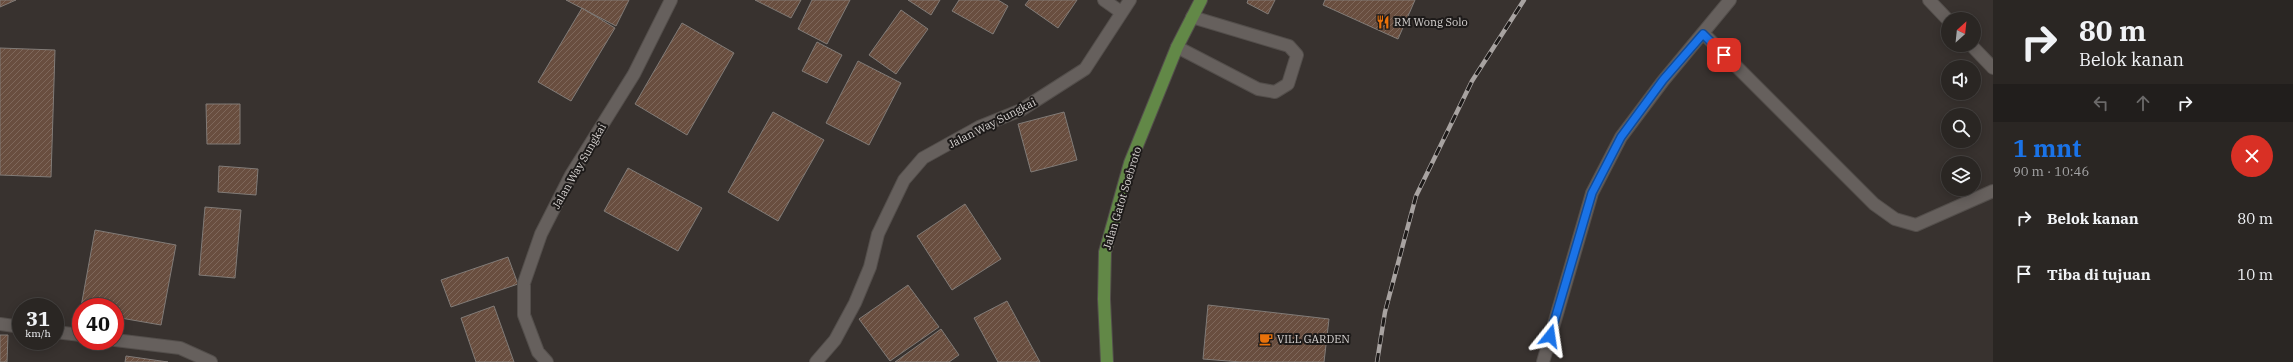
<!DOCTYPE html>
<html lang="id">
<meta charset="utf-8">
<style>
:root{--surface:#2a2623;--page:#363230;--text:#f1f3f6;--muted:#a5a5a6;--line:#464341;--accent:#1a73e8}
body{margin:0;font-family:"IBM Plex Serif",serif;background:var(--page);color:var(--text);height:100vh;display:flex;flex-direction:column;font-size:15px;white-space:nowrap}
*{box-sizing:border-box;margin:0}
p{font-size:13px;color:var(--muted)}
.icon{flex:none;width:22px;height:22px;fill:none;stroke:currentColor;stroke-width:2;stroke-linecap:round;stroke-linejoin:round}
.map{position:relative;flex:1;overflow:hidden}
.sheet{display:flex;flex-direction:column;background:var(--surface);width:300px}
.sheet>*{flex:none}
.guide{background:#2a2623;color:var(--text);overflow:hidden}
.needle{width:26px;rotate:27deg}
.fabs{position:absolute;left:1941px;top:12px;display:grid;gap:8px}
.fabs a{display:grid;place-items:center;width:40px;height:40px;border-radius:50%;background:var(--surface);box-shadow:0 2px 10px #0003,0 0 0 1px var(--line);font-size:20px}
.speed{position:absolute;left:12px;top:298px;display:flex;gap:8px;font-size:20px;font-weight:700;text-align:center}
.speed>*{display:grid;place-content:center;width:52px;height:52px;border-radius:50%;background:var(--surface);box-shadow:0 2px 10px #0003,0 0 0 1px var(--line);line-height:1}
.speed small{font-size:10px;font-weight:400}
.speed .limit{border:6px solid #d22;background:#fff;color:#111}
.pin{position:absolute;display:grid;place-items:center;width:34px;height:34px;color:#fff;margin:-17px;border-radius:8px;box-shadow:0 2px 6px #0006}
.me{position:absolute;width:44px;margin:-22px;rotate:15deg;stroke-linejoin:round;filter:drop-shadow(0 0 3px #0008)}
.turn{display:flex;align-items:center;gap:14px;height:84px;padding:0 20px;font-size:18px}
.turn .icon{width:52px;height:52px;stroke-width:2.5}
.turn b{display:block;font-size:28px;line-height:34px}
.lanes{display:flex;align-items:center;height:38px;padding:0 20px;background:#0003;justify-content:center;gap:20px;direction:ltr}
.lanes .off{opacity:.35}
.round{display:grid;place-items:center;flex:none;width:42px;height:42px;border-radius:21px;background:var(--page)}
.headline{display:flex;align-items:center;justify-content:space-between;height:68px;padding:0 20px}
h1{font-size:24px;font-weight:700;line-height:30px;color:var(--accent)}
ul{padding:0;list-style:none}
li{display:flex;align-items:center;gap:12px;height:56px;padding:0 20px}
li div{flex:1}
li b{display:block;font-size:15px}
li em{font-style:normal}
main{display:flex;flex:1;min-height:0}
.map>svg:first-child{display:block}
.building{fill:url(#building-hatch);stroke:#817b77}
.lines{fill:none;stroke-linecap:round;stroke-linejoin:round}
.minor-casing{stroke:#534e4b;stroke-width:14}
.major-casing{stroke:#534e4b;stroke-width:14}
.minor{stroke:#66605d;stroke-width:12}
.major{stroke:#628847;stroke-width:12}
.rail-casing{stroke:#a8a3a1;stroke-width:4.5}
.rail{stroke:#1d1a19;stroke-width:3;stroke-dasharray:9;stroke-linecap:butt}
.route-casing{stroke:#114b97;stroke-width:10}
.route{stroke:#1a73e8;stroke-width:7}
.labels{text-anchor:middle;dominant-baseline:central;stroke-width:4;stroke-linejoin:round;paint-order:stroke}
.poi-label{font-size:11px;fill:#d7d3d1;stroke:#1d1a19;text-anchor:start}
.street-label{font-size:11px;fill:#d7d3d1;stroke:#1d1a19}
</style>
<main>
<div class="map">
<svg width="1993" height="362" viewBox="0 0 1993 362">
<defs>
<pattern id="building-hatch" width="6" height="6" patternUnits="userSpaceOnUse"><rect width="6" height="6" fill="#694e3f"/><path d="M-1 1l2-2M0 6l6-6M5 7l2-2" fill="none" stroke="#7e675a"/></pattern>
</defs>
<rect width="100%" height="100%" fill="#38322f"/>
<path class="building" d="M0 0H16L0 7Z
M566 0H629L616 26Z
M755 0H801L791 18Z
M812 0H850L827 44 798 29Z
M908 0H940L931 15Z
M959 0H998L1008 6 993 34 952 11Z
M1029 0H1077L1058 28 1025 5Z
M1248 0H1275L1268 14 1247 3Z
M1325 0H1415L1398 39 1323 5Z
M582 8 615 28 571 101 538 82Z
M901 10 928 29 896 74 869 55Z
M682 23 734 53 687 135 635 104Z
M817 42 842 55 827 83 802 71Z
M0 48 55 50 51 177 0 175Z
M858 61 901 83 869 145 826 123Z
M206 104H240V144H207Z
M773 112 824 140 778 221 728 192Z
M1064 112 1077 160 1031 172 1018 124Z
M219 166 258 169 256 195 218 192Z
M628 168 702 208 678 251 604 211Z
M965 204 1001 259 952 290 917 236Z
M205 207 241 210 235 278 199 275Z
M95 230 176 245 161 325 115 317V307H81Z
M508 257 518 284 451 307 441 280Z
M908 285 939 327 890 361 859 319Z
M1007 301 1040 362H998L974 318Z
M1208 305 1329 319 1324 362H1241L1203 359Z
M494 306 514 362H476L461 318Z
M941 329 959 355 949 362H895Z
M0 335H8L7 362H0Z
M126 356 168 362H125Z"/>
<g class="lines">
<g class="minor-casing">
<path id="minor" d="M1104 0 1121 12
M1929 0 1948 20
M1703 33 1874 204 1895 219 1916 225 1993 191
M1971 45 1993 68
M1177 47 1258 89 1275 92 1288 84 1297 55 1289 46 1192 17
M0 324 21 327
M55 332 81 335
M115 340 180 348 211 362
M547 362 538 352 524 315V283L541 234 571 175 634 74 671 0
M816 362 835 340 855 303 870 267 878 234 904 180 923 158 979 127 1021 110 1085 69 1130 0
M1543 362 1592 193 1621 137 1663 81 1730 0"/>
</g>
<g class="major-casing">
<path id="major" d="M1107 362 1104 299 1105 252 1130 163 1177 47 1201 0"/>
</g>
<use href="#minor" class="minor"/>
<use href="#major" class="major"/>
<g class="rail-casing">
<path id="rail" d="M1377 362 1385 312 1416 196 1472 81 1524 0"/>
</g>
<use href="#rail" class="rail"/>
</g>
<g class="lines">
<g class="route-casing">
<path id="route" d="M1550 336 1592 193 1621 137 1663 80 1703 34 1724 55"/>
</g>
<use href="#route" class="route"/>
</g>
<defs>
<g id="restaurant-bare" transform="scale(1.08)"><path d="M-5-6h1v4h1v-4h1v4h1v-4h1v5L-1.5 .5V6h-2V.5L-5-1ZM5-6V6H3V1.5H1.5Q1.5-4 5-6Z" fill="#e8710a" stroke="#1d1a19" stroke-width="2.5" paint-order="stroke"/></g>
<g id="cafe-bare" transform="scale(1.08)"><path d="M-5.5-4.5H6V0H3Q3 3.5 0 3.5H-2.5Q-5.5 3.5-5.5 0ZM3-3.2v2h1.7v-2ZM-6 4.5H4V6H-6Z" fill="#e8710a" stroke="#1d1a19" stroke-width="2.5" paint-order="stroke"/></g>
</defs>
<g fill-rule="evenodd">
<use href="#restaurant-bare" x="1383" y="22"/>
<use href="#cafe-bare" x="1266" y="339"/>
</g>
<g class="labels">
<g class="poi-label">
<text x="1394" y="22">RM Wong Solo</text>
<text x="1277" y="339">VILL GARDEN</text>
</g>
<g class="street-label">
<text transform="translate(992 123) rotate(-27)">Jalan Way Sungkai</text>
<text transform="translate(579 166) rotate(-60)">Jalan Way Sungkai</text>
<text transform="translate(1122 198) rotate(-73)">Jalan Gatot Soebroto</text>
</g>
</g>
</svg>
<div class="fabs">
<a><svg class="needle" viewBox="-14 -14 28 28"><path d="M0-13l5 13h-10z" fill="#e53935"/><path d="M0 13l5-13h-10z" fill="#a5a5a6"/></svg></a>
<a><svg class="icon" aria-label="sound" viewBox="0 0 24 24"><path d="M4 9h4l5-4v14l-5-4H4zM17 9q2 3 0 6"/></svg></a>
<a><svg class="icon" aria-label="search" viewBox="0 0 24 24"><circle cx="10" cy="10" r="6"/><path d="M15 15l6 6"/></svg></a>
<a><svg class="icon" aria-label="layers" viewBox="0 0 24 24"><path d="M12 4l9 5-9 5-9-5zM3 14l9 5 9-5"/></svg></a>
</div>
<div class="speed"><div>31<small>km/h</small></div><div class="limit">40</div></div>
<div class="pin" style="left:1724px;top:55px;background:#d93025"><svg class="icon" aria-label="arrive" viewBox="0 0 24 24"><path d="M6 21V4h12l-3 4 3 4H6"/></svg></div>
<svg class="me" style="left:1550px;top:336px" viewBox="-20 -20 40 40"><path d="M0-17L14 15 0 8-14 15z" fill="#1a73e8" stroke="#fff" stroke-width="4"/></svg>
</div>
<section class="sheet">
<div class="guide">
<div class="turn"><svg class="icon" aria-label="right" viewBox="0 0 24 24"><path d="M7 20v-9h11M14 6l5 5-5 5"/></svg><div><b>80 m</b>Belok kanan</div></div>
<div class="lanes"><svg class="icon off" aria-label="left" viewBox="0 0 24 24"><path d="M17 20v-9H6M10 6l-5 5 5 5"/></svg><svg class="icon off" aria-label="ahead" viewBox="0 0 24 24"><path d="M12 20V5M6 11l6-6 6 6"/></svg><svg class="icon" aria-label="right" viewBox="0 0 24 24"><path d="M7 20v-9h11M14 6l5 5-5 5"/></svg></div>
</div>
<div class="headline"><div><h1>1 mnt</h1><p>90 m · 10:46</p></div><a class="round" style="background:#d93025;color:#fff"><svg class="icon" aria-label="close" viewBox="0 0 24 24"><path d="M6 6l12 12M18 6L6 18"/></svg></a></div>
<ul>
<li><svg class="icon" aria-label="right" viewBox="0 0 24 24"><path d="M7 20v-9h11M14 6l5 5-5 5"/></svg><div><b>Belok kanan</b></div><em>80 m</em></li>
<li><svg class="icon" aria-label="arrive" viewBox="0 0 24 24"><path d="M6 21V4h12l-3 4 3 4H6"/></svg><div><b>Tiba di tujuan</b></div><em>10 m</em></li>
</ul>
</section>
</main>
